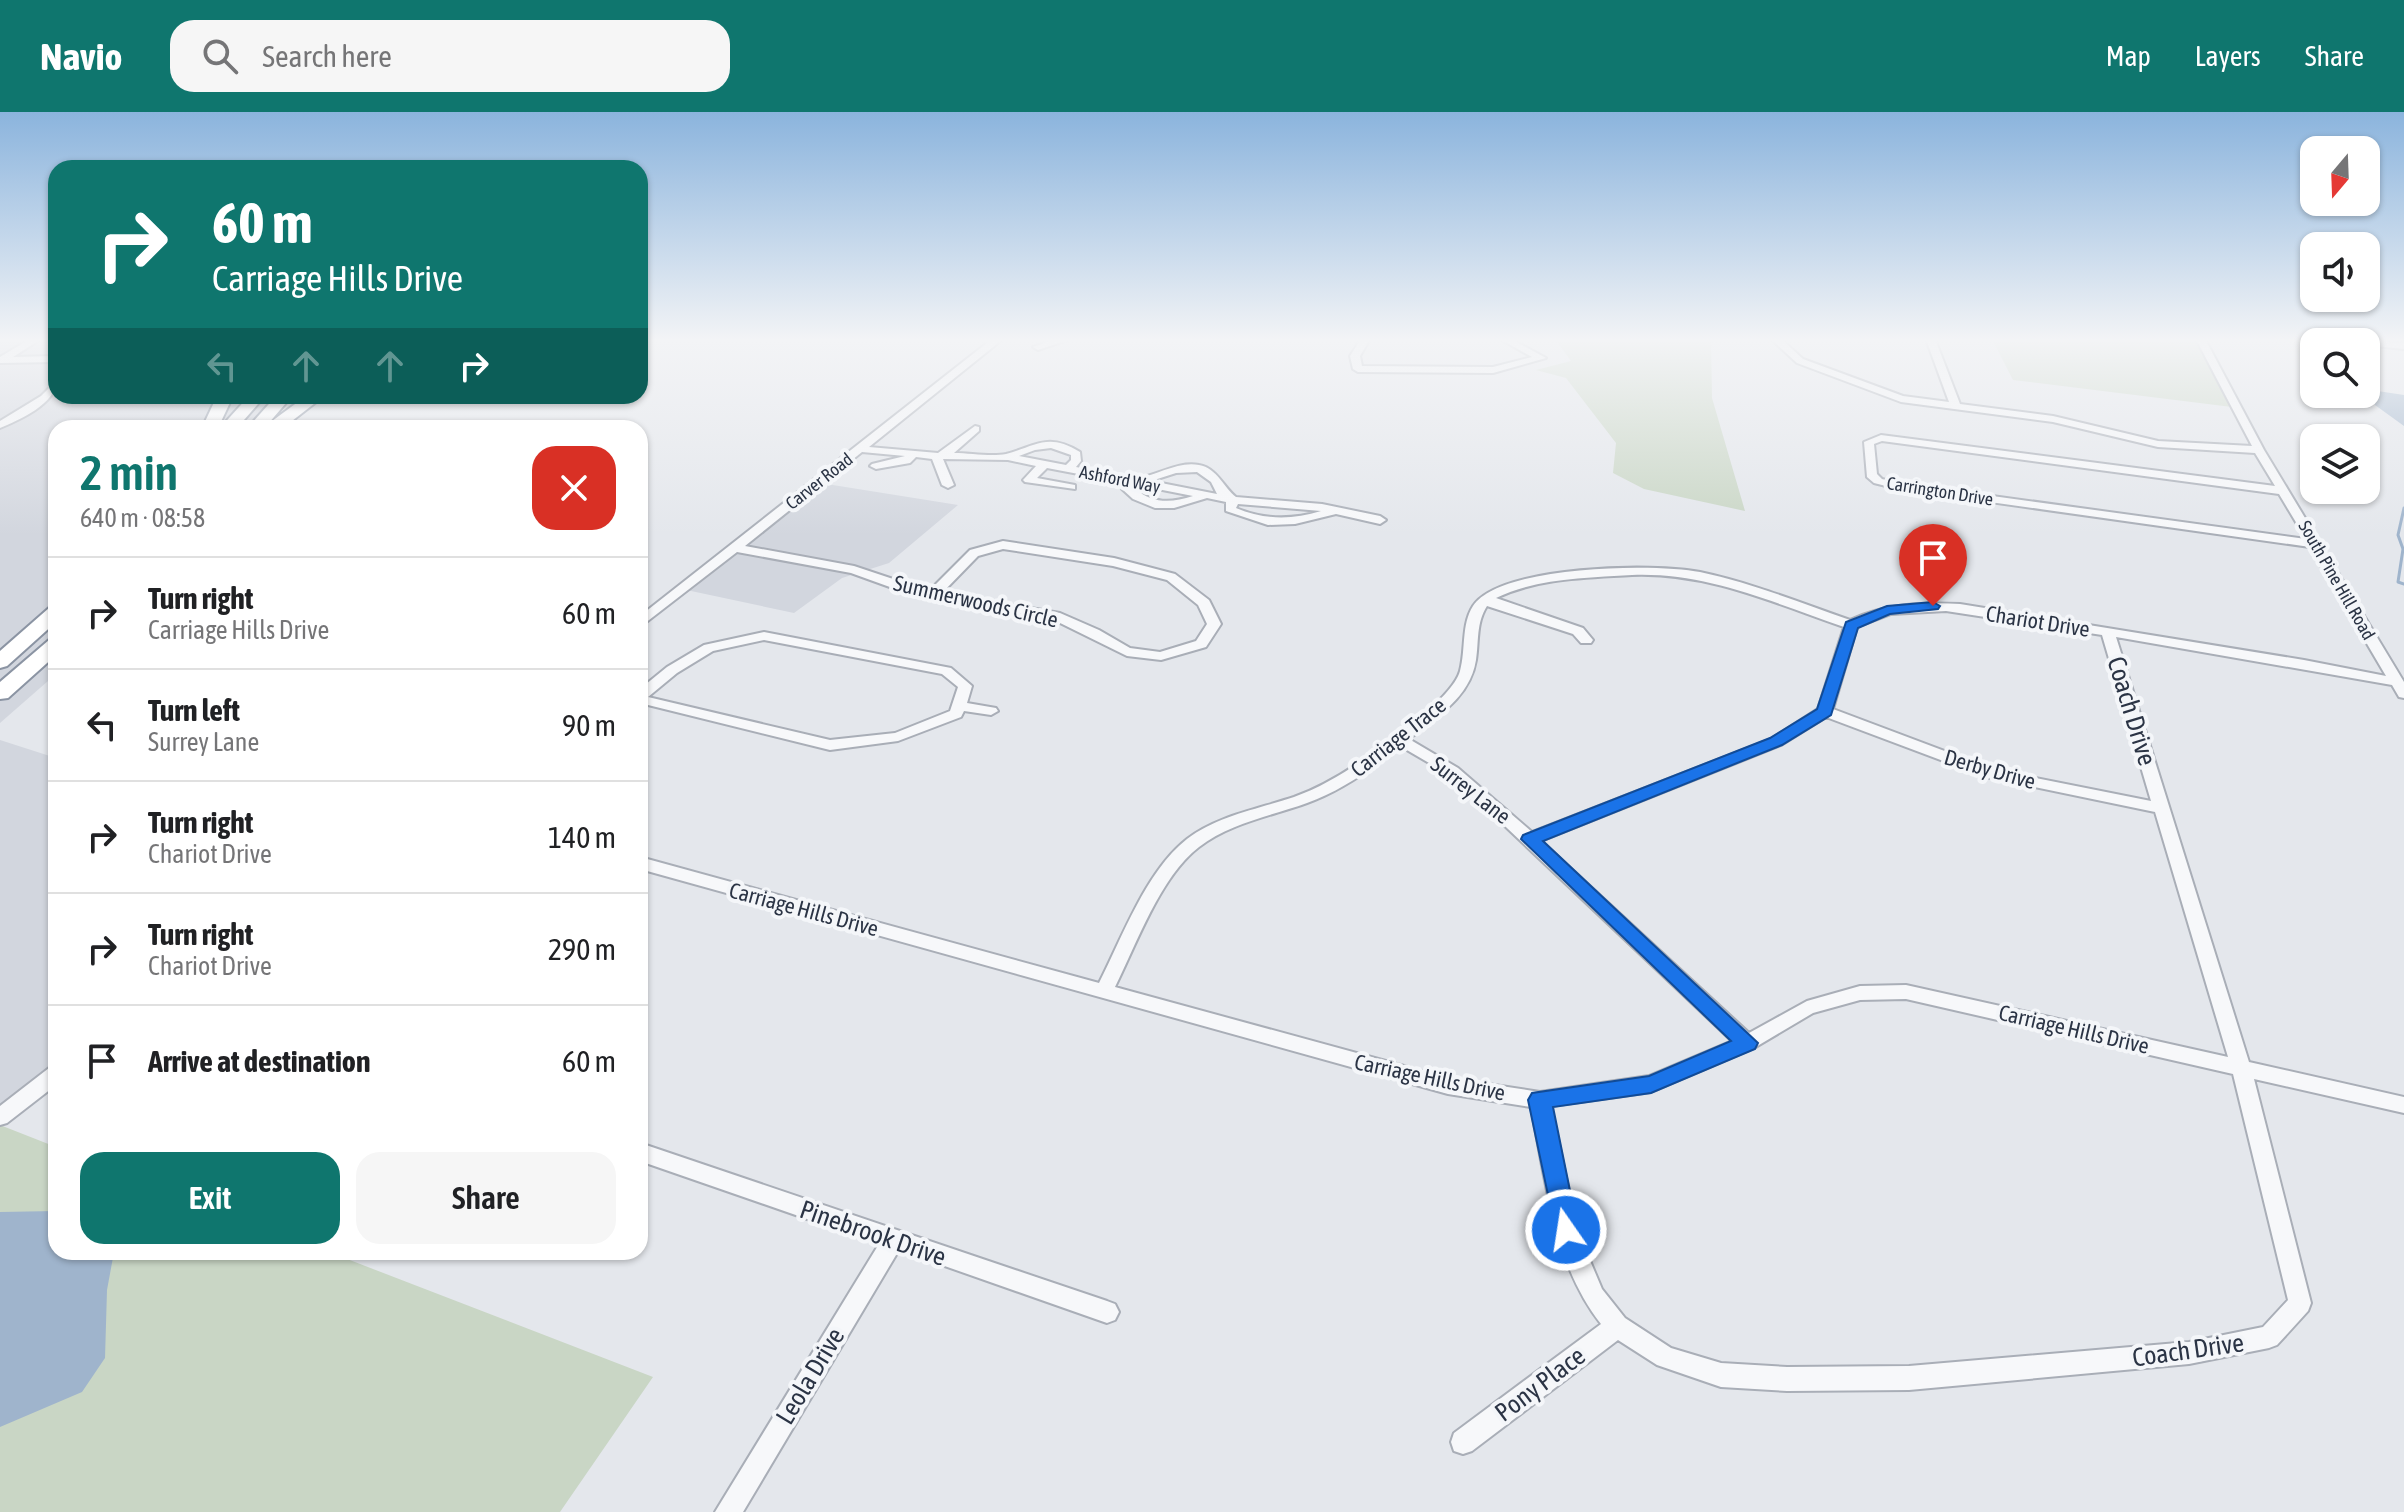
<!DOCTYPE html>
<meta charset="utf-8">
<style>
:root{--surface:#fff;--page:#f6f6f6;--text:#202124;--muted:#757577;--line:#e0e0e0;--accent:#0f766e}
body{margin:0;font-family:"Asap Condensed",sans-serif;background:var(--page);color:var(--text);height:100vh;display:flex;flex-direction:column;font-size:30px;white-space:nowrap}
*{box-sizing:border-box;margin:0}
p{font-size:26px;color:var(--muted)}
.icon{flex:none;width:44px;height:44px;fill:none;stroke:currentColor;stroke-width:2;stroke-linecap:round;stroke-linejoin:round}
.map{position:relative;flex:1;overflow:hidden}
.panel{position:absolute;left:48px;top:308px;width:600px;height:840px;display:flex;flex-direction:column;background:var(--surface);border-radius:24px;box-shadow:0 2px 6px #0004}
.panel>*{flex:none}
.banner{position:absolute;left:48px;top:48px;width:600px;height:244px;border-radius:24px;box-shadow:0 2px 6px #0004;background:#0f766e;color:#fff;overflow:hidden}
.needle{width:52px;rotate:199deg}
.tools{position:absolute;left:2300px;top:24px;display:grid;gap:16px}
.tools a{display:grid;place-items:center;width:80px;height:80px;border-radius:16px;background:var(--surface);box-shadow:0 2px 6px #0004;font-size:40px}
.pin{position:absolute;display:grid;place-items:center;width:68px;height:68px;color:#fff;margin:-82px -34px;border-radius:50% 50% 50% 0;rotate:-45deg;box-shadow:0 0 8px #0007}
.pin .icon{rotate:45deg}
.me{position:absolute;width:88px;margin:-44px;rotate:347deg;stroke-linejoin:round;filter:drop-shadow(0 0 6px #0008)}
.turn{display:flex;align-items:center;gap:28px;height:168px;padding:0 32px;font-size:36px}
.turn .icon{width:104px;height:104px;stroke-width:2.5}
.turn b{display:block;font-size:56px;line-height:68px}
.lanes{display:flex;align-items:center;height:76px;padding:0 32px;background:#0003;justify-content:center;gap:40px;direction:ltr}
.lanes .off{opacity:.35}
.round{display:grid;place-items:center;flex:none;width:84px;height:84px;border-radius:24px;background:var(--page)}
.headline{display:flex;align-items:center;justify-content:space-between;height:136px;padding:0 32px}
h1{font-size:48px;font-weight:600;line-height:60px;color:var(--accent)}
.action{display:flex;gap:16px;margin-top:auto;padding:16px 32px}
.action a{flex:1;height:92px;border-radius:24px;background:var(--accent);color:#fff;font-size:32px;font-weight:600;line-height:92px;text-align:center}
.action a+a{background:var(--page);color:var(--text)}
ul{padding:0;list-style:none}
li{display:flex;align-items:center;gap:24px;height:112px;padding:0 32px;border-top:2px solid var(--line)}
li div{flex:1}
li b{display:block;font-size:30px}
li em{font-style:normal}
header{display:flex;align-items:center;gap:48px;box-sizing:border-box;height:112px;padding:0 40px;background:var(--accent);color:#fff}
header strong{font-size:38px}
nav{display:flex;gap:44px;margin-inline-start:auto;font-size:28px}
.search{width:560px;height:72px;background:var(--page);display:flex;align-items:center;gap:20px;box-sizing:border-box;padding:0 28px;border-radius:24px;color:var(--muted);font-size:30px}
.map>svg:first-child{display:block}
.built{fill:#d2d6de}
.green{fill:#c9d6c5}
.water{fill:#9fb4cc}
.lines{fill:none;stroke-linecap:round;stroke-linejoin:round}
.stream{stroke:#9fb4cc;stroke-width:3}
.minor-casing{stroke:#a9aeb7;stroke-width:4}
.highway-casing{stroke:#8b94a3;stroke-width:4}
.minor{fill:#f7f8fa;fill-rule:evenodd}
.highway{fill:#fff;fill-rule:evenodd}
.route{fill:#1a73e8;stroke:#114b97;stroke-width:2}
.labels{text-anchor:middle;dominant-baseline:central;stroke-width:8;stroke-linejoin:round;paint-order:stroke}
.far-street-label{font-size:18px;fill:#2b3445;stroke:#f4f6f9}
.street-label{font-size:22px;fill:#2b3445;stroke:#f4f6f9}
.near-street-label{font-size:26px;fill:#2b3445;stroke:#f4f6f9}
</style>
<header>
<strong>Navio</strong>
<div class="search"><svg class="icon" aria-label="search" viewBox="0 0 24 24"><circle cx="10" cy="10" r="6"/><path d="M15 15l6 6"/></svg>Search here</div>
<nav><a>Map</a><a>Layers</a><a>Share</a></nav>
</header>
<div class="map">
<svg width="2404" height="1400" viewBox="0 0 2404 1400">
<rect width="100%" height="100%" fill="#e4e7ec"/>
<path class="built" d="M0 227H56V284H282L261 316H56V562L0 611Z
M814 370 958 393 889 451 842 466 794 501 677 476Z
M0 628 56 646V956L0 1000Z"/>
<path class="green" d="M1555 227H1711L1712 286 1745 399 1644 377 1613 361 1616 331 1566 266 1536 258 1571 249Z
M1992 227H2195L2240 296 2013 268Z
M0 1013 56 1035V1140H329L653 1265 560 1400H0Z"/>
<path class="water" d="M2371 278 2404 283V314L2375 293Z
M56 1099V1140H114L107 1178 105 1246 82 1280 0 1315V1100Z"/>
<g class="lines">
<path class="stream" d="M2404 396 2398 423 2403 437 2398 470 2404 472"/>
<g class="minor-casing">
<path id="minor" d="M30 227H41L13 245 56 244V250L0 251V245Z
M992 227H1003L869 335 938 341 975 314 979 315V319L954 341C970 341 991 345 1006 342 1036 334 1048 320 1080 340L1081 349 1076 355C1093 358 1122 368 1138 366 1158 363 1178 349 1199 353 1217 356 1224 376 1236 385L1322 392 1380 404 1386 408 1380 412 1336 402 1295 412 1268 413 1226 399V390L1207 386 1174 396H1155L1133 387 1122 377 1126 371 1047 356 1037 366 1075 373V377L1025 370 1023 368 1036 354 1008 348 943 347 954 373 948 376 942 373 932 347 916 345 910 351 876 357 870 354 872 352 905 344 862 340 745 434 854 454 929 479 970 438 1003 429 1114 446 1175 462 1209 488 1221 512 1206 535 1161 548 1127 544 1052 507 912 483 851 461 737 440 640 515V504ZM1051 336 1071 343V348L1066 353 1019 344 1035 338ZM1197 360 1211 370 1217 382 1151 369 1176 361ZM1137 373 1193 384C1171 391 1153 392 1134 376ZM1238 392 1321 399C1292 408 1264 408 1236 396ZM1003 437 1113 454 1167 468 1198 493 1207 512 1196 529 1160 540 1130 536 1099 518 1060 501 942 481 978 444Z
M1056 227H1070L1038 238 1033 235Z
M1361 227H1370L1360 244 1362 254 1493 255 1532 245 1500 227H1511L1546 246 1493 261 1358 260 1353 257 1350 244Z
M1771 227H1781L1803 247 1903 284 1949 290 1926 227H1935L1960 292 2053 304 2158 329 2252 334 2196 227H2205L2264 338 2404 570V586L2399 585 2392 573 2116 525 2249 950 2404 985V1001L2254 967 2311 1191 2308 1199 2277 1233 2269 1236 2189 1252 1909 1278 1787 1279 1721 1275 1657 1253 1618 1228 1472 1339 1463 1342 1454 1339 1451 1330 1454 1321 1601 1212C1553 1151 1546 1069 1531 995L1448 982 640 757V745L1099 871C1122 826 1146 759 1187 727 1217 704 1258 697 1294 685 1319 676 1341 663 1363 648 1388 630 1452 587 1460 559 1466 537 1461 513 1473 494 1500 453 1656 451 1700 460 1752 471 1801 491 1850 508 1885 492 1922 490 1960 492L2304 548 2386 564 2310 435 1898 377 1874 371 1867 365 1864 330 1881 323 2275 374 2255 341 2158 335 2053 310 1901 290 1797 251ZM1882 329 2279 382 2306 427 1898 371 1882 367 1877 362 1874 332ZM1632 463C1707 460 1774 491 1844 515L1818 597 1771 627 1532 720 1458 656 1409 627C1436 605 1470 586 1476 548 1479 529 1476 511 1487 494L1573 522 1581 531H1591L1593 528 1583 516 1496 486C1538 466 1586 466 1632 463ZM1946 499 2102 523 2151 689 1995 658 1833 597 1857 515 1891 502ZM1826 605 1986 665 2155 700 2228 945 1906 873 1860 874 1807 889 1749 921 1541 729 1781 633ZM1400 634 1448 662 1489 699 1732 929 1649 964 1540 980 1448 966 1115 875C1137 831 1160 765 1199 735 1230 711 1271 704 1307 691 1341 679 1372 657 1400 634ZM1906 887 2233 962 2288 1188 2263 1215 2189 1230 1909 1254 1787 1255 1721 1251 1671 1236 1625 1206 1602 1177 1577 1118 1551 994 1651 980 1754 936 1813 901 1860 888Z
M2332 227 2404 231V237L2366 233V230H2339Z
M56 269C56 292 19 308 0 316V309L41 284Z
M764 520 951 556 972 574 967 591 996 596 998 599 991 603 964 599 961 605 898 629 830 638 640 591V577L667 555 704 533ZM764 528 942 562 958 575 950 599 895 621 830 628 648 585 677 561 713 539Z
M56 954V973L7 1011 0 1013V994L49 956Z
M640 1031 1107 1189 1115 1192 1119 1200 1115 1208 1107 1211 899 1138 743 1400H715L879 1132 640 1049Z"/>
</g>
<g class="highway-casing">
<path id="highway" d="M217 284H233L218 316H202Z
M249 284H265L237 316H220Z
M276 284H292L268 312 306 284H324L283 316H252V311Z
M56 494V510L7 554 0 556V539L49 496Z
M56 526V543L8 586 0 587V570L49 528Z"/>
</g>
<use href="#minor" class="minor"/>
<use href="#highway" class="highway"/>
</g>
<linearGradient id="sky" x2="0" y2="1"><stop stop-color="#8bb4dd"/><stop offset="0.54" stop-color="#f3f4f6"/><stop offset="1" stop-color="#f3f4f6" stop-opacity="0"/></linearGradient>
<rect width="2404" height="423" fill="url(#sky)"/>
<path class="route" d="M1933 490 1940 494 1938 497 1890 502 1858 516 1831 603 1782 633 1543 729 1758 931 1755 937 1651 981 1553 995 1578 1118 1575 1126 1566 1129 1557 1126 1528 988 1532 981 1649 964 1731 929 1521 727 1523 723 1770 626 1817 597 1846 510 1887 494Z"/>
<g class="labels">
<g class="far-street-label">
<text transform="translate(1120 367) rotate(11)">Ashford Way</text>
<text transform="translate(819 369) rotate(-38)">Carver Road</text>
<text transform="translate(1940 379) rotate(9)">Carrington Drive</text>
<text transform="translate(2337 468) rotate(60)">South Pine Hill Road</text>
</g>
<g class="street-label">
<text transform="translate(976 489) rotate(13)">Summerwoods Circle</text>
<text transform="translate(2038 509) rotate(9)">Chariot Drive</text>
<text transform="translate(1398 625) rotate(-38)">Carriage Trace</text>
<text transform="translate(1990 657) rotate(16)">Derby Drive</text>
<text transform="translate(1471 678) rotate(38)">Surrey Lane</text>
<text transform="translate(804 797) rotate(15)">Carriage Hills Drive</text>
<text transform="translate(2074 917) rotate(13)">Carriage Hills Drive</text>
<text transform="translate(1430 965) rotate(12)">Carriage Hills Drive</text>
</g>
<g class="near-street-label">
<text transform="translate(2132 599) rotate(73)">Coach Drive</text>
<text transform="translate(873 1121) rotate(19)">Pinebrook Drive</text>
<text transform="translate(2188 1238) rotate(-8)">Coach Drive</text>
<text transform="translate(810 1264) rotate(-59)">Leola Drive</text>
<text transform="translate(1540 1272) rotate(-37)">Pony Place</text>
</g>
</g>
</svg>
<div class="tools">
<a><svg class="needle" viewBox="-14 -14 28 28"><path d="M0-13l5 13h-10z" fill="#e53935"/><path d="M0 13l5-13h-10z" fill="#757577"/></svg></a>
<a><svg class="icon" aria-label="sound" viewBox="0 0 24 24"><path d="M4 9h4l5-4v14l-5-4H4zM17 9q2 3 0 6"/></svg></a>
<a><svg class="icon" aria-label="search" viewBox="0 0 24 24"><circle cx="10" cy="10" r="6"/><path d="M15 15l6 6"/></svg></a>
<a><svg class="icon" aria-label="layers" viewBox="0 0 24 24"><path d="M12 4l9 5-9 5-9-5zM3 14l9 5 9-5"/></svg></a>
</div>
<div class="pin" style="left:1933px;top:494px;background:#d93025"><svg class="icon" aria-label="arrive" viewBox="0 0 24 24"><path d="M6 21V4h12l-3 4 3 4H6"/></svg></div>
<svg class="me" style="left:1566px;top:1118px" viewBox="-20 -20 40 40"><circle r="17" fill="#1a73e8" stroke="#fff" stroke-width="3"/><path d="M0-11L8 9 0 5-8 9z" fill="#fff"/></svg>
<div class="banner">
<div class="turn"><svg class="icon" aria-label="right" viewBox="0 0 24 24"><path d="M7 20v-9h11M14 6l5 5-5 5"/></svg><div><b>60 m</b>Carriage Hills Drive</div></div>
<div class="lanes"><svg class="icon off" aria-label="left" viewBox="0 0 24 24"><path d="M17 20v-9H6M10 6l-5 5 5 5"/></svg><svg class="icon off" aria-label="ahead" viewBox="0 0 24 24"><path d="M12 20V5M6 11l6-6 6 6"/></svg><svg class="icon off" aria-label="ahead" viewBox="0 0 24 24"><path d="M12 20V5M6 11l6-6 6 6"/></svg><svg class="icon" aria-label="right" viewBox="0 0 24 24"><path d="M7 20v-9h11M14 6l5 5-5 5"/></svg></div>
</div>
<section class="panel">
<div class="headline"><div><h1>2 min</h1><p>640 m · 08:58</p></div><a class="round" style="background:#d93025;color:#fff"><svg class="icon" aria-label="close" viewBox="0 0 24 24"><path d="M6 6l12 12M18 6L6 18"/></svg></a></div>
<ul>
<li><svg class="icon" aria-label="right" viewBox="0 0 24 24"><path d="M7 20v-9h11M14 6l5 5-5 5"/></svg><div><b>Turn right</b><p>Carriage Hills Drive</p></div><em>60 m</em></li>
<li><svg class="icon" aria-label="left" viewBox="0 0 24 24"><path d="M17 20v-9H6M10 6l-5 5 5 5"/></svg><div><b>Turn left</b><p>Surrey Lane</p></div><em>90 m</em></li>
<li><svg class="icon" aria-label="right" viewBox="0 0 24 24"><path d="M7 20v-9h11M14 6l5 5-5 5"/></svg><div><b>Turn right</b><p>Chariot Drive</p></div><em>140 m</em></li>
<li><svg class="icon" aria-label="right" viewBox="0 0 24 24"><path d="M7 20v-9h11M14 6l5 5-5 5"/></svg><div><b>Turn right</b><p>Chariot Drive</p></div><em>290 m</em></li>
<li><svg class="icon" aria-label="arrive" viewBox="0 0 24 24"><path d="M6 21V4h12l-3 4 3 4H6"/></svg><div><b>Arrive at destination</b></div><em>60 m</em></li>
</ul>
<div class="action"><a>Exit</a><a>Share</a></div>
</section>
</div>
